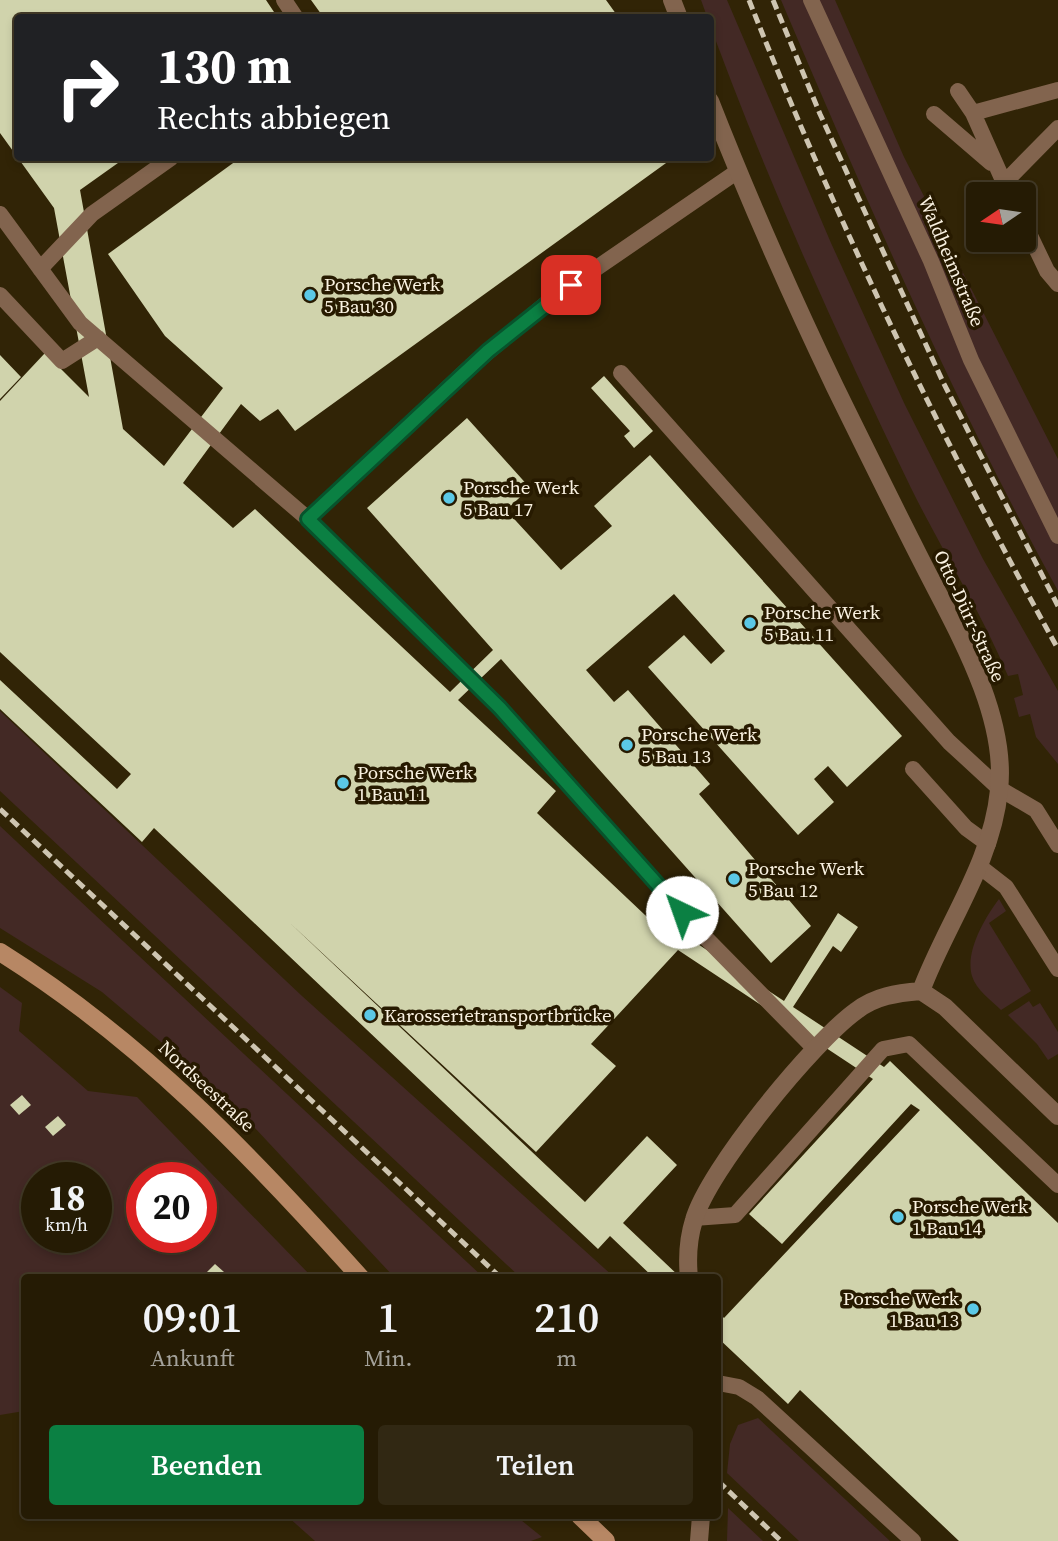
<!DOCTYPE html>
<html lang="de">
<meta charset="utf-8">
<style>
:root{--surface:#251b04;--page:#312813;--text:#f1f3f6;--muted:#a3a19a;--line:#423926;--accent:#0b8043}
body{margin:0;font-family:"Source Serif 4",serif;background:var(--page);color:var(--text);height:100vh;display:flex;flex-direction:column;font-size:26px;white-space:nowrap}
*{box-sizing:border-box;margin:0}
p{font-size:23px;color:var(--muted)}
.icon{flex:none;width:38px;height:38px;fill:none;stroke:currentColor;stroke-width:2;stroke-linecap:round;stroke-linejoin:round}
.map{position:relative;flex:1;overflow:hidden}
.panel{position:absolute;left:21px;top:1274px;width:700px;height:245px;display:flex;flex-direction:column;background:var(--surface);border-radius:7px;box-shadow:0 4px 10px #0003,0 0 0 2px var(--line)}
.panel>*{flex:none}
.banner{position:absolute;left:14px;top:14px;width:700px;height:147px;border-radius:7px;box-shadow:0 4px 10px #0003,0 0 0 2px var(--line);background:#202124;color:#fff;overflow:hidden}
.needle{width:46px;rotate:257deg}
.buttons{position:absolute;left:966px;top:182px;display:grid;gap:14px}
.buttons a{display:grid;place-items:center;width:70px;height:70px;border-radius:7px;background:var(--surface);box-shadow:0 4px 10px #0003,0 0 0 2px var(--line);font-size:35px}
.speed{position:absolute;left:21px;top:1162px;display:flex;gap:14px;font-size:35px;font-weight:700;text-align:center}
.speed>*{display:grid;place-content:center;width:91px;height:91px;border-radius:50%;background:var(--surface);box-shadow:0 4px 10px #0003,0 0 0 2px var(--line);line-height:1}
.speed small{font-size:18px;font-weight:400}
.speed .limit{border:10px solid #d22;background:#fff;color:#111}
.pin{position:absolute;display:grid;place-items:center;width:60px;height:60px;color:#fff;margin:-30px;border-radius:14px;box-shadow:0 4px 10px #0006}
.me{position:absolute;width:77px;margin:-38px;rotate:318deg;stroke-linejoin:round;filter:drop-shadow(0 0 5px #0008)}
.turn{display:flex;align-items:center;gap:24px;height:147px;padding:0 28px;font-size:32px}
.turn .icon{width:91px;height:91px;stroke-width:2.5}
.turn b{display:block;font-size:49px;line-height:60px}
.eta{display:flex;justify-content:space-evenly;align-items:center;height:119px;text-align:center}
.eta b{font-size:42px;font-weight:600;line-height:49px}
.primary-button{display:flex;gap:14px;margin-top:auto;padding:14px 28px}
.primary-button a{flex:1;height:80px;border-radius:7px;background:var(--accent);color:#fff;font-size:28px;font-weight:600;line-height:80px;text-align:center}
.primary-button a+a{background:var(--page);color:var(--text)}
.map>svg:first-child{display:block}
.green{fill:#432925;fill-rule:evenodd}
.building{fill:#d0d3ac}
.lines{fill:none;stroke-linecap:round;stroke-linejoin:round}
.service{stroke:#82644e;stroke-width:16}
.minor{stroke:#82644e;stroke-width:18}
.secondary{stroke:#b78764;stroke-width:18}
.rail{stroke:#cec5b1;stroke-width:5;stroke-dasharray:10 5;stroke-linecap:butt}
.route-casing{stroke:#07532c;stroke-width:18}
.route{stroke:#0b8043;stroke-width:12}
.poi-dot{fill:#5bc8e6;stroke:#271a00;stroke-width:2.5}
.labels{text-anchor:middle;dominant-baseline:central;stroke-width:7;stroke-linejoin:round;paint-order:stroke}
.street-label{font-size:19px;fill:#faf2e1;stroke:#271a00}
.poi-label{font-size:19px;fill:#faf2e1;stroke:#271a00;text-anchor:start}
</style>
<div class="map">
<svg width="1058" height="1541" viewBox="0 0 1058 1541">
<rect width="100%" height="100%" fill="#312406"/>
<path class="green" d="M701 0H727L831 243 905 405 983 559 1058 691V764L1036 737 1030 714 1019 717 1014 698 1023 695 1018 674 1008 676C981 611 942 551 911 488 834 329 759 163 701 0Z
M781 0H835L904 157 1058 459V591C953 400 866 200 781 0Z
M0 711 302 996 614 1277H520L0 791Z
M0 826 34 858 483 1277H394L226 1097 102 992 0 928Z
M999 899 1006 911 989 923 1031 991 1001 1010C991 1000 976 990 972 976 965 952 984 919 999 899Z
M0 987 22 1003 19 1031 88 1091 137 1097 312 1277 24 1278V1411L0 1415ZM37 1178H96V1237H37ZM142 1178H201V1237H142Z
M1029 1001 1033 1007 1040 1003 1058 1032V1054L1048 1060 1037 1044 1008 1015Z
M758 1418 890 1541H799L727 1473 730 1444 738 1425Z
M728 1508 763 1541H727Z
M287 1516H516L542 1537 531 1541H315Z"/>
<path class="building" d="M0 0H266L278 18H18V158H125L80 190 123 429 164 466 223 388 165 336 108 254 240 158H673L295 431 278 409 260 421 241 404 183 483 233 528 255 509 450 692 493 650 367 508 467 418 530 488 506 510 561 570 612 526 594 506 650 455 902 736 847 787 828 766 814 779 834 802 798 835 648 667 684 635 711 664 725 651 674 594 586 670 614 702 628 690 710 784 699 794 811 926 771 963 501 659 458 700 556 791 537 813 663 932 669 925 784 1001 838 913 858 927 841 952 833 946 793 1007 884 1067 890 1061 1058 1223V1541H959L800 1390 788 1404 718 1338V1312L724 1318 920 1110 911 1104 782 1244 749 1214 873 1079 678 950 591 1044 616 1066 536 1152 290 923 585 1202 647 1136 677 1165 623 1223 681 1278H654L610 1236 598 1249 154 828 142 842 0 709V680L117 789 131 774 0 652V401L45 353 89 397 54 208 0 133Z
M311 0H606L619 18H324Z
M0 355 21 377 0 399Z
M604 376 653 431 634 448 624 436 630 431 591 388Z
M22 1095 31 1105 19 1115 10 1105Z
M58 1116 66 1125 53 1136 45 1127Z
M215 1264 224 1272 219 1278H201Z"/>
<g class="lines">
<path class="service" d="M284 0 296 18
M811 0 931 261 971 360 1058 536
M958 91 973 113 1009 194
M973 113 1058 90
M934 114 991 163
M1004 183 1058 128
M0 214 80 323 308 519 500 708 700 932 814 1048
M1024 223 1047 271 1058 284
M40 269 92 214 171 158
M0 295 62 361 98 338
M621 373 949 742 1000 789 1036 810 1058 845
M308 519 471 366 553 298 738 171
M913 769 966 828 988 844
M979 866 1006 887 1058 969
M694 1218 735 1215 883 1049 909 1044 1058 1185
M718 1383 739 1387 757 1398 913 1541"/>
<path class="minor" d="M672 0 679 18
M710 101C748 198 790 293 835 387 863 444 891 501 920 558 953 624 1008 713 999 790 992 863 946 924 921 991
M921 991 945 1007 1058 1116
M689 1278C687 1258 688 1239 694 1220 708 1170 813 1042 856 1011 875 996 897 993 921 991
M699 1541 701 1516"/>
<path class="secondary" d="M0 952C142 1041 250 1154 361 1278
M580 1516 606 1541"/>
<path class="rail" d="M749 0C837 223 942 440 1058 649
M773 0 820 114 943 382 1058 606
M0 809 501 1278
M718 1481 781 1541"/>
</g>
<g class="lines">
<g class="route-casing">
<path id="route" d="M571 285 488 351 308 519 500 708 682 912"/>
</g>
<use href="#route" class="route"/>
</g>
<g class="poi-dot">
<circle cx="310" cy="295" r="7"/>
<circle cx="449" cy="498" r="7"/>
<circle cx="750" cy="623" r="7"/>
<circle cx="627" cy="745" r="7"/>
<circle cx="343" cy="783" r="7"/>
<circle cx="734" cy="879" r="7"/>
<circle cx="370" cy="1015" r="7"/>
<circle cx="898" cy="1217" r="7"/>
<circle cx="973" cy="1309" r="7"/>
</g>
<g class="labels">
<g class="street-label">
<text transform="translate(952 261) rotate(67)">Waldheimstraße</text>
<text transform="translate(970 616) rotate(65)">Otto-Dürr-Straße</text>
<text transform="translate(207 1086) rotate(43)">Nordseestraße</text>
</g>
<g class="poi-label">
<text x="324" y="284">Porsche Werk<tspan x="324" dy="22">5 Bau 30</tspan></text>
<text x="463" y="487">Porsche Werk<tspan x="463" dy="22">5 Bau 17</tspan></text>
<text x="764" y="612">Porsche Werk<tspan x="764" dy="22">5 Bau 11</tspan></text>
<text x="641" y="734">Porsche Werk<tspan x="641" dy="22">5 Bau 13</tspan></text>
<text x="357" y="772">Porsche Werk<tspan x="357" dy="22">1 Bau 11</tspan></text>
<text x="748" y="868">Porsche Werk<tspan x="748" dy="22">5 Bau 12</tspan></text>
<text x="384" y="1015">Karosserietransportbrücke</text>
<text x="912" y="1206">Porsche Werk<tspan x="912" dy="22">1 Bau 14</tspan></text>
<text x="959" y="1298" text-anchor="end">Porsche Werk<tspan x="959" dy="22">1 Bau 13</tspan></text>
</g>
</g>
</svg>
<div class="buttons">
<a><svg class="needle" viewBox="-14 -14 28 28"><path d="M0-13l5 13h-10z" fill="#e53935"/><path d="M0 13l5-13h-10z" fill="#a3a19a"/></svg></a>
</div>
<div class="speed"><div>18<small>km/h</small></div><div class="limit">20</div></div>
<div class="pin" style="left:571px;top:285px;background:#d93025"><svg class="icon" aria-label="arrive" viewBox="0 0 24 24"><path d="M6 21V4h12l-3 4 3 4H6"/></svg></div>
<svg class="me" style="left:682px;top:912px" viewBox="-20 -20 40 40"><circle r="19" fill="#fff"/><path d="M0-13L10 11 0 6-10 11z" fill="#0b8043"/></svg>
<div class="banner">
<div class="turn"><svg class="icon" aria-label="right" viewBox="0 0 24 24"><path d="M7 20v-9h11M14 6l5 5-5 5"/></svg><div><b>130 m</b>Rechts abbiegen</div></div>
</div>
<section class="panel">
<div class="eta">
<div><b>09:01</b><p>Ankunft</p></div>
<div><b>1</b><p>Min.</p></div>
<div><b>210</b><p>m</p></div>
</div>
<div class="primary-button"><a>Beenden</a><a>Teilen</a></div>
</section>
</div>
